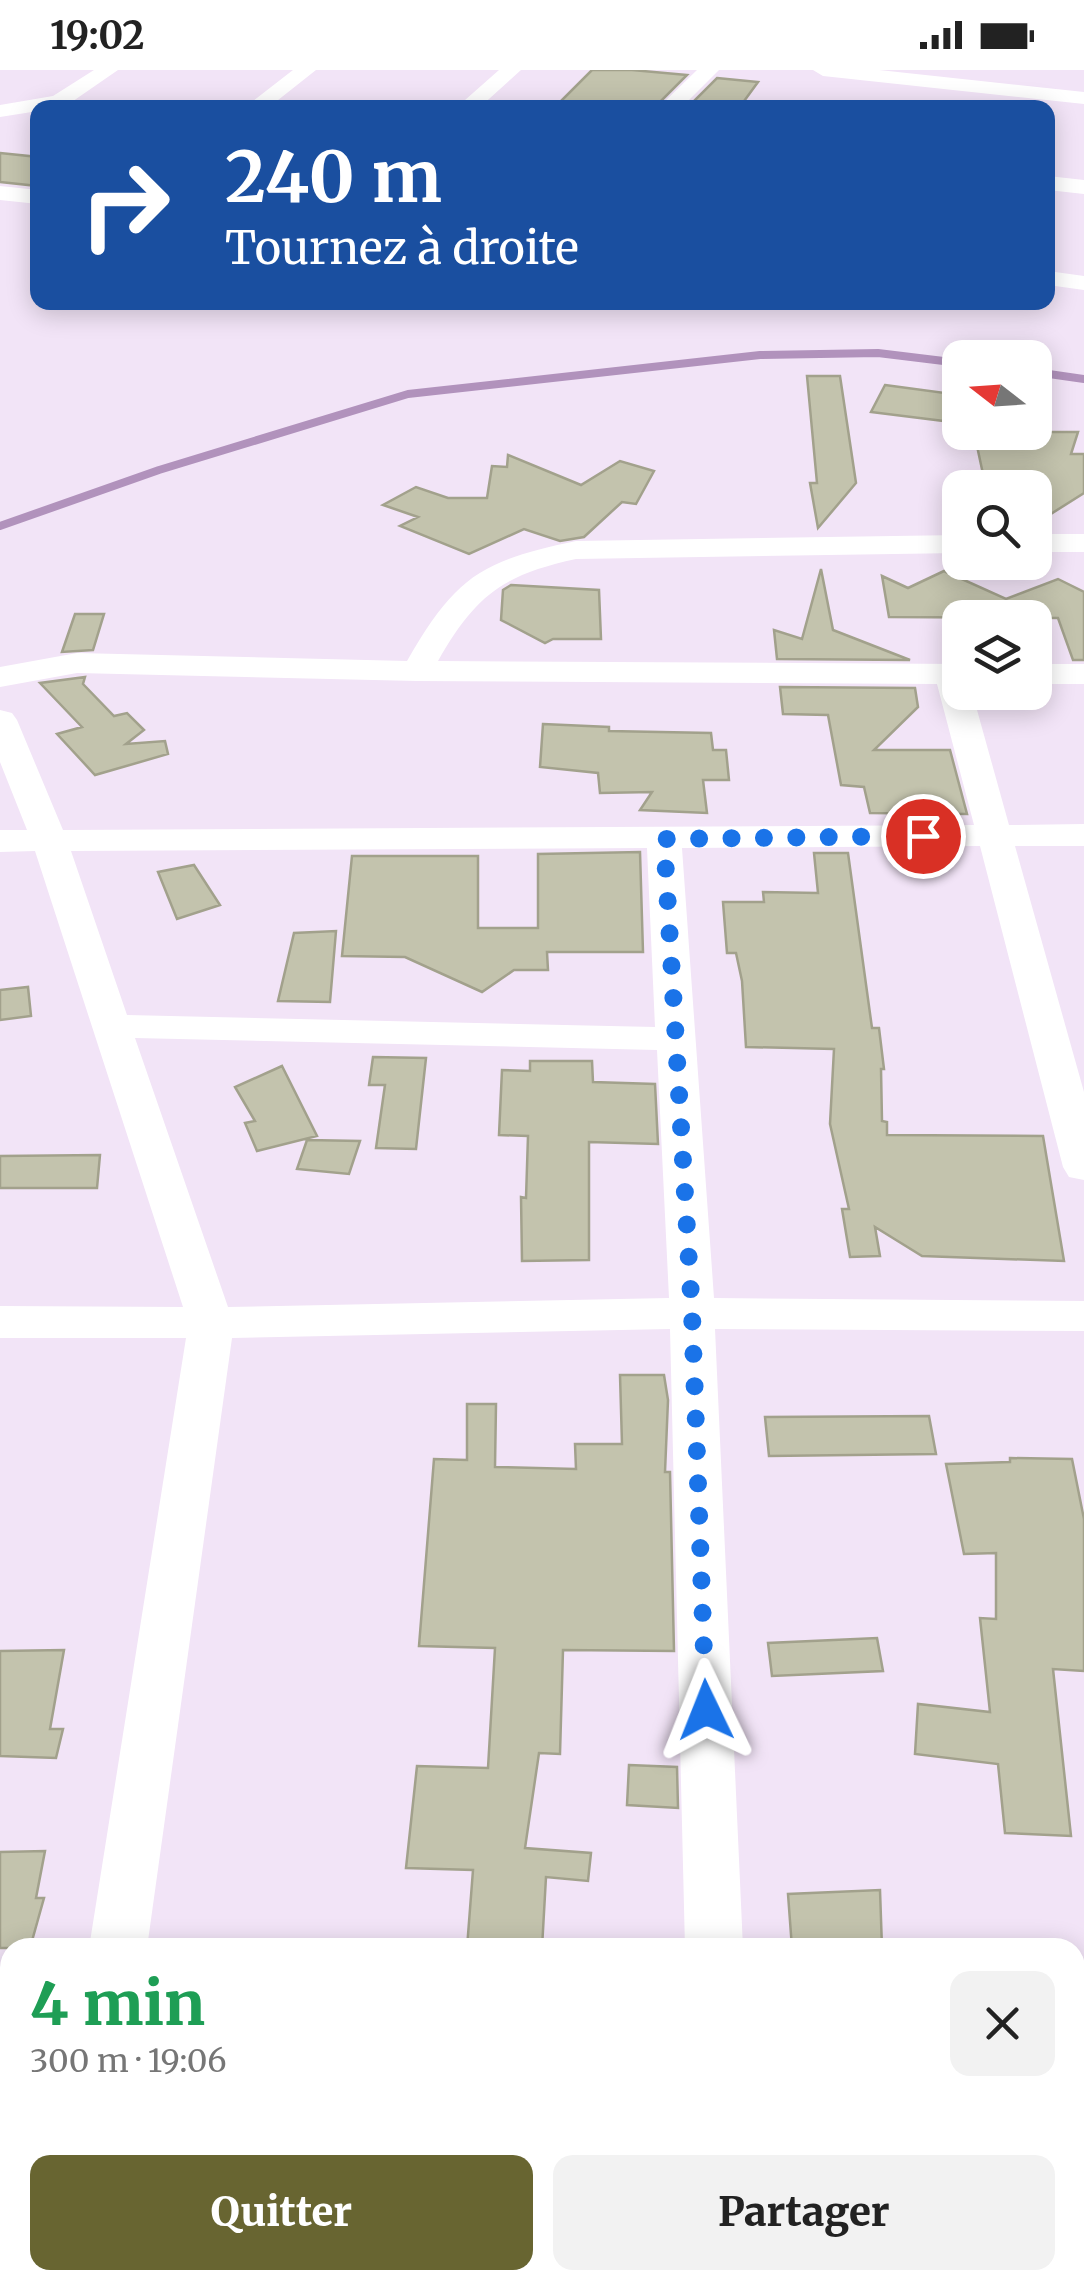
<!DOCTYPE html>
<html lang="fr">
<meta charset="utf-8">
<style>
:root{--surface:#fff;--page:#f2f2f2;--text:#222;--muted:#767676;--accent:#686531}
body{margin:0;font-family:Merriweather,serif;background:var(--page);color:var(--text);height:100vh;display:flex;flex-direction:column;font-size:38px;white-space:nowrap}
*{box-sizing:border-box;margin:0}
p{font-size:32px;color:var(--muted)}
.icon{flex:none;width:55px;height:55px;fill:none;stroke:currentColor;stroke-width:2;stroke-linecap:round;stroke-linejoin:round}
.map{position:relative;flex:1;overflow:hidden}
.details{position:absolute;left:0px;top:1868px;width:1085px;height:352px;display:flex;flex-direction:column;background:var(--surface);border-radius:30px 30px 0 0;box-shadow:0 5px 25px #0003}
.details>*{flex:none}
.guide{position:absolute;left:30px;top:30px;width:1025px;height:210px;border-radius:20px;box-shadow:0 5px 25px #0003;background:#1a4fa0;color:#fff;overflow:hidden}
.needle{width:65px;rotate:287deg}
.tools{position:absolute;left:942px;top:270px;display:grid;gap:20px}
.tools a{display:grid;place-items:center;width:110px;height:110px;border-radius:20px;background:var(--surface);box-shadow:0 5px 25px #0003;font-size:50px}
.pin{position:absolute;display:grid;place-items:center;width:85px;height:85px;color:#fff;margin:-42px;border:5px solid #fff;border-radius:50%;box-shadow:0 2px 10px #0007}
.me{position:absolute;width:110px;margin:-55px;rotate:358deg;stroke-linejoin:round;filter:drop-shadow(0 0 8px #0008)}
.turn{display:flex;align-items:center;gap:35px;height:210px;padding:0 30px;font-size:45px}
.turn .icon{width:130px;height:130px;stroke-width:2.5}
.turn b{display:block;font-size:70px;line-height:85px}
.round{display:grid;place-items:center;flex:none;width:105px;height:105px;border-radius:20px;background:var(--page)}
.summary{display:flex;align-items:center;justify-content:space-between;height:170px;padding:0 30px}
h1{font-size:60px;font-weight:800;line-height:75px;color:#1e9e55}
.action{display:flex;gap:20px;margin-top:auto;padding:20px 30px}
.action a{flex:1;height:115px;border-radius:20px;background:var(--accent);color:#fff;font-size:40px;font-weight:800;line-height:115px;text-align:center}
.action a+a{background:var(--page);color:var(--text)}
.status{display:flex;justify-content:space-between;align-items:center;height:70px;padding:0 50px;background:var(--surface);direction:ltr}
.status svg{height:28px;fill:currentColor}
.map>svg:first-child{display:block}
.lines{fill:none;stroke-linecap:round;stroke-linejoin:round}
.stream{stroke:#b192bc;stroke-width:8}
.building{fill:#c3c3ad;stroke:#a2a18c;stroke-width:2.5}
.street{fill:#fff;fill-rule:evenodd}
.route{stroke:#1a73e8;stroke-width:18;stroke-dasharray:0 32.4}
</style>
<div class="status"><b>19:02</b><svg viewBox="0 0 49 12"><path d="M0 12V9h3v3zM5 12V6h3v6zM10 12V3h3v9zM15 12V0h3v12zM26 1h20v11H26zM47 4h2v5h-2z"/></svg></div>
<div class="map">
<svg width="1084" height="2219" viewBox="0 0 1084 2219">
<rect width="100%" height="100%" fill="#f2e4f7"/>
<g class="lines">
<path class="stream" d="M1035 302 1084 309
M0 456 159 400 408 324 760 285 878 283 960 293"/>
</g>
<path class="building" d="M592 0H632L687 5 654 38H554Z
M717 8 758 12 739 38H687Z
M0 83 38 87V116L0 112Z
M807 306H840L856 413 818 458 810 413H817Z
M885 315 960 325V353L871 342Z
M974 362H1078L1071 384H1084V423L1035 454V418H986Z
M508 385 581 415 620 391 654 401 636 434 622 432 584 467 560 471 524 459 469 484 400 456 418 447 383 435 416 417 448 428H487L492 396 507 397Z
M821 499 833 560 910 590 777 589 774 560 802 569Z
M944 501 1006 529 1058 509 1084 522V590H1073L1058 548 889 547 882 506 908 518Z
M511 515 599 520 601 569H553L545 573 501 550 503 520Z
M75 544H104L93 580 62 582Z
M85 607 83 614 114 646 127 643 144 660 126 674 165 671 168 684 95 705 57 664 82 657 40 613Z
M780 617 915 618 918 637 874 680H950L967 744 870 743 864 717 841 715 828 645 783 644Z
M543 654 609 657V661L711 663 713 680H726L729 710H703L707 743 640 740 652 722 600 723 598 703 540 697Z
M640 782 643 882H547L548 900H514L482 922 405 887 342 886 352 786H478V858H538V784Z
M814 783H848L872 958H879L884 999H881L882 1051 887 1052V1065L1043 1066 1064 1191 922 1186 875 1157 880 1186 850 1187 842 1139H849L830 1054 834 979 746 977 742 911 736 883H727L723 832H764L763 822 818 823Z
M194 795 220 835 177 849 158 802Z
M336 861 330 932 278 931 294 863Z
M28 917 31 946 0 950V920Z
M373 987 426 988 416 1079 376 1078 385 1015H369Z
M530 991H592L593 1012 655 1014 658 1074 589 1072V1190L522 1191 521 1127 526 1128 528 1066 499 1065 502 1000 530 1001Z
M282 996 317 1066 257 1081 245 1053 255 1051 235 1017Z
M307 1070 360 1071 349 1104 297 1099Z
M100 1085 97 1118H0V1086Z
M620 1305H664L668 1330 665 1402H670L674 1581 563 1580 560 1684 539 1683 525 1778 591 1783 588 1811 546 1807 542 1878H467L473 1800 406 1798 417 1696 488 1698 495 1578 419 1576 434 1389 467 1390V1334H496L495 1397 576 1399 575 1374H622Z
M929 1346 936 1384 769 1386 765 1347Z
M1010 1388 1072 1389 1084 1449V1601L1053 1599 1071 1766 1005 1763 998 1694 915 1684 918 1634 990 1642 980 1548 996 1549V1483L964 1484 946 1394 1010 1392Z
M877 1568 883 1601 772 1606 768 1573Z
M64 1580 50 1659H63L56 1688 0 1686V1581Z
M629 1695 677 1697 678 1738 627 1735Z
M45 1781 36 1828H44L30 1878H0V1782Z
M880 1820 882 1878H792L788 1824Z"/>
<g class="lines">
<path class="street" d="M94 0H118L63 38H38V41L0 47V35L53 26Z
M293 0H316L268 38H244Z
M499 0H521L479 38H456Z
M697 0H719L681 38H658Z
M813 0H879L1084 22V34L823 6Z
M1048 106 1084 110V124L1048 120Z
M0 116 38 120V134L0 130Z
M1048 201 1084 206V220L1048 215Z
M1035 464H1084V482H1035Z
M960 465V483L576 489C502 505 475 526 438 591L960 594V622H972L1009 755 1084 754V776H1015L1084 1022V1110L1069 1107 1063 1097 980 776 682 778 714 1228 1084 1231V1261L715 1259 743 1878H685L670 1259 232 1268 147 1878H89L186 1268H0V1236L183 1237 35 781 0 782V760H27L0 692V640L12 643 17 650 63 760 974 755 937 614 417 611 77 603 0 617V597L77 583 407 591C456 506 481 491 576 471ZM647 778 655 957 127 945 71 781ZM135 968 657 980 669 1228 228 1237Z
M1035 594H1084V614H1035Z
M37 2210H101L100 2219H34Z
M694 2210H758L760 2219H694Z"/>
</g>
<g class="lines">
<path class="route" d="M706 1640 692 1243 664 769 923 766"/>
</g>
</svg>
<div class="tools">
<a><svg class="needle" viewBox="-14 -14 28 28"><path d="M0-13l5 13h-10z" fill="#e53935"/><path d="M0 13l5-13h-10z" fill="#767676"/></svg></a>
<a><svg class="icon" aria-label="search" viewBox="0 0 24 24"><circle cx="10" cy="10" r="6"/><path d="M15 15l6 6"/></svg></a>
<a><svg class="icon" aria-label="layers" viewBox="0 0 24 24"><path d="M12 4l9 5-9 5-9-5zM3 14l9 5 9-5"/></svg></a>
</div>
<div class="pin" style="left:923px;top:766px;background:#d93025"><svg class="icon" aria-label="arrive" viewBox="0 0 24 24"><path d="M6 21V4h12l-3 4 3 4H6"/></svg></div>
<svg class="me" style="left:706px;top:1640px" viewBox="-20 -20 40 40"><path d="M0-17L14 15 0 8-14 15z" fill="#1a73e8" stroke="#fff" stroke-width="4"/></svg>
<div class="guide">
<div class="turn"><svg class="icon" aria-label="right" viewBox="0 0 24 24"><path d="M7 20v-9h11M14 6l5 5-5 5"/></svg><div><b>240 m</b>Tournez à droite</div></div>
</div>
<section class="details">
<div class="summary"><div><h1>4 min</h1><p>300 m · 19:06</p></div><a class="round"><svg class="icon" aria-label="close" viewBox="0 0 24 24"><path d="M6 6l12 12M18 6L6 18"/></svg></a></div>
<div class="action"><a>Quitter</a><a>Partager</a></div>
</section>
</div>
